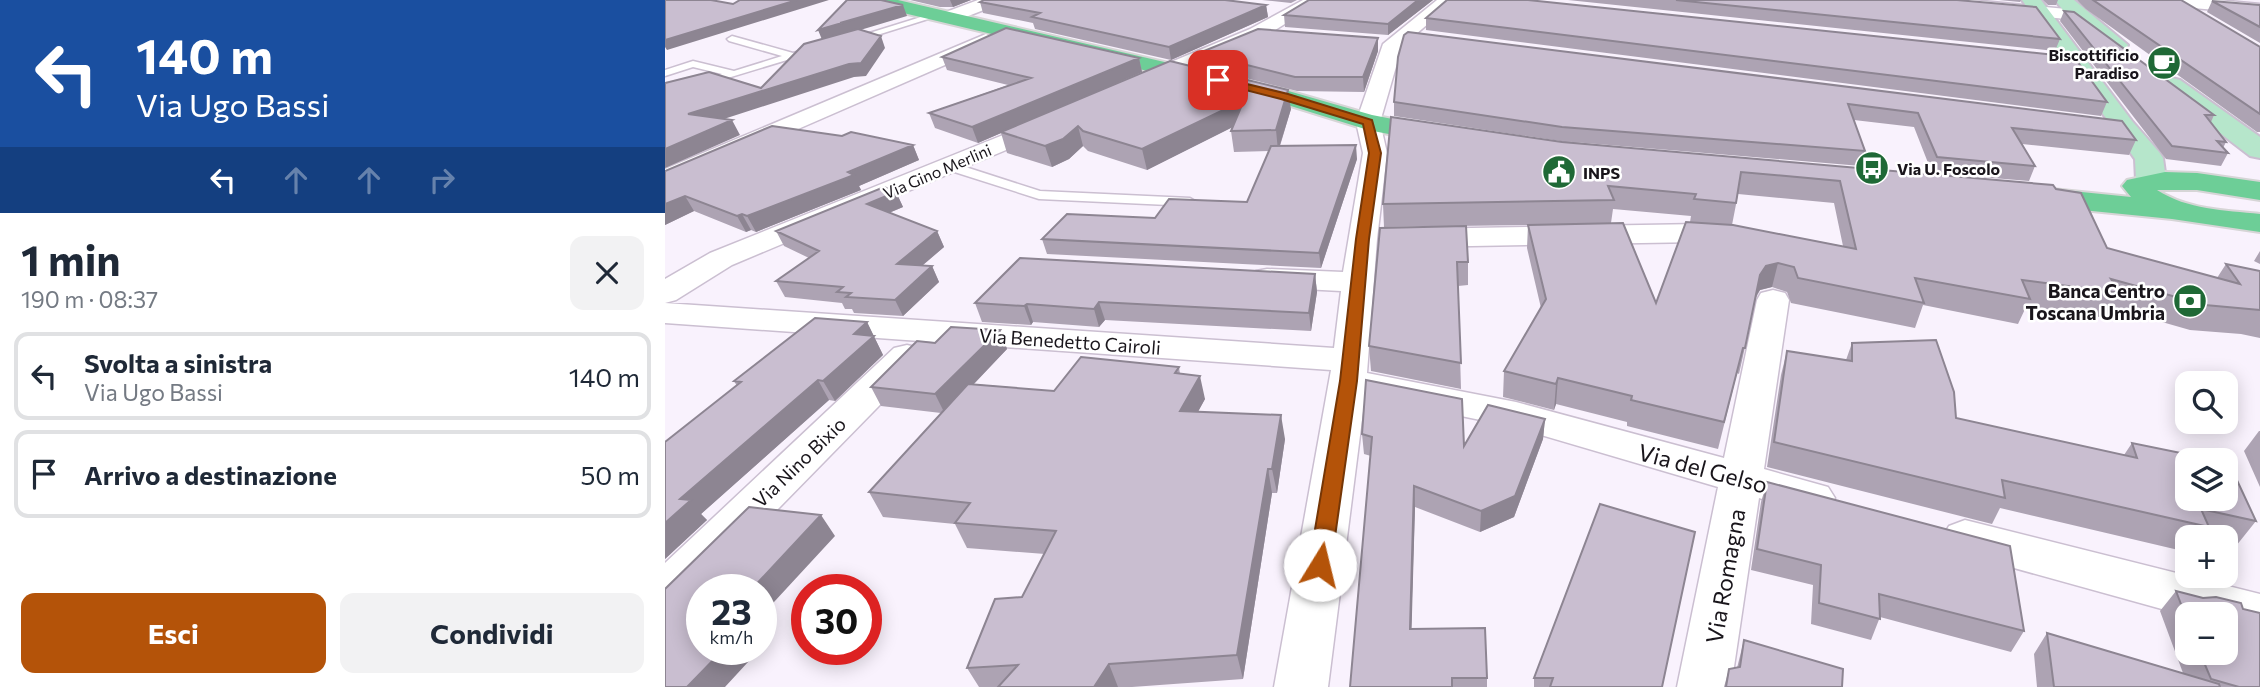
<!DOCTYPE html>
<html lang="it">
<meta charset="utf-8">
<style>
:root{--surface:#fff;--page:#f2f2f3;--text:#1f2937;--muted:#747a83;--line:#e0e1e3;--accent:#b45309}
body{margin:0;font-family:Commissioner,sans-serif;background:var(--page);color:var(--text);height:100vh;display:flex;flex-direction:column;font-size:26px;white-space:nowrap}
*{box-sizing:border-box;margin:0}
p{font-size:23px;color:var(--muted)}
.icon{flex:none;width:38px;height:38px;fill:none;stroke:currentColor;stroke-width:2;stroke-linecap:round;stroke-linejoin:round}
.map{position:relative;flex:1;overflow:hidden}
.side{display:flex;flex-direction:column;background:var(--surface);width:665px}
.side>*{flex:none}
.hud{background:#1a4fa0;color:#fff;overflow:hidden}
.fabs{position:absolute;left:1510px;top:371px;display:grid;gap:14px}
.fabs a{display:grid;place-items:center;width:63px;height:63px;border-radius:14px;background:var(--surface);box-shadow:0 4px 18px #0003;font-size:35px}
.speed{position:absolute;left:21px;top:574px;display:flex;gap:14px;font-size:35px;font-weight:700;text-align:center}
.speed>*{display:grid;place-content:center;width:91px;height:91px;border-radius:50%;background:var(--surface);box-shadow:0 4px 18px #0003;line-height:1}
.speed small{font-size:18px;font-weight:400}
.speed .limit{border:10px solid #d22;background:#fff;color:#111}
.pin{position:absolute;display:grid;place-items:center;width:60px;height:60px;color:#fff;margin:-30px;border-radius:14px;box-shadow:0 4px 10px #0006}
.me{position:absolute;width:77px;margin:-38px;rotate:9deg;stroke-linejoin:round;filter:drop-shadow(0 0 5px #0008)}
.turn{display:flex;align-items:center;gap:24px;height:147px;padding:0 21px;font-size:32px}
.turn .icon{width:91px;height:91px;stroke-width:2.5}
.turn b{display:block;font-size:49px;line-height:60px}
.lanes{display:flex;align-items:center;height:66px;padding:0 21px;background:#0003;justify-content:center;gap:35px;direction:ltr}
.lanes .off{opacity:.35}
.round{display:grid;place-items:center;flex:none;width:74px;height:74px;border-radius:14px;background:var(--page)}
.headline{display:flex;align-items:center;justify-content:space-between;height:119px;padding:0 21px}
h1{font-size:42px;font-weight:700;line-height:52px}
.action{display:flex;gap:14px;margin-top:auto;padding:14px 21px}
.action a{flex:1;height:80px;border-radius:14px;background:var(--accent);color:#fff;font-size:28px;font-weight:700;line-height:80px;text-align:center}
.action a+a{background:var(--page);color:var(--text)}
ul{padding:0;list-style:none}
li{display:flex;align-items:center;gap:21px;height:88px;margin:0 14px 10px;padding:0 7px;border:4px solid var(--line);border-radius:14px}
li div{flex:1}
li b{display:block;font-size:26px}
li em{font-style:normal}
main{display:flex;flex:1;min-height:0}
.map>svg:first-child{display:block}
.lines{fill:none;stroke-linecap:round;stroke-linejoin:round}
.lane-casing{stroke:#cbbfd1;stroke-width:3}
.street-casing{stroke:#cbbfd1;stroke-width:3}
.secondary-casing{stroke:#cbbfd1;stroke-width:4}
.primary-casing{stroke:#d6d5d6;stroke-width:4}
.lane{fill:#fff;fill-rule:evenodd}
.street{fill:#fff;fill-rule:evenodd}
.secondary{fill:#b6e6cb;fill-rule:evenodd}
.primary{fill:#6dce97;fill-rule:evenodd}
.wall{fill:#ada3b3;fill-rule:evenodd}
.shaded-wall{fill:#8d8592}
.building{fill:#c9bed0;stroke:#8d8592;stroke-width:2}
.route{fill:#b45309;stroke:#753606;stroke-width:2}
.labels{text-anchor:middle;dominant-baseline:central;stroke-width:5;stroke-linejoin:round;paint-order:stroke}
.far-poi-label{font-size:16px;font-weight:bold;fill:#19151b;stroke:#fff;text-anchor:start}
.far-street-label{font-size:16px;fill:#19151b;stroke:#fff}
.poi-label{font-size:19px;font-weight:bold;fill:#19151b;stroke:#fff;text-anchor:end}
.street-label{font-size:19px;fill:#19151b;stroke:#fff}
.near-street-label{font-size:23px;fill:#19151b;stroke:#fff}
</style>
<main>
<section class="side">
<div class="hud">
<div class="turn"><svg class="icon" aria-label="left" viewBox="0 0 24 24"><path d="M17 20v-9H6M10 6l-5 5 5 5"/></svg><div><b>140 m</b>Via Ugo Bassi</div></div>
<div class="lanes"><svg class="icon" aria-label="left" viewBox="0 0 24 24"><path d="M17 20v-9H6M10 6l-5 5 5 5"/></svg><svg class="icon off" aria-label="ahead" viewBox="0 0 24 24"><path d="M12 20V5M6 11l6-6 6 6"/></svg><svg class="icon off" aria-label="ahead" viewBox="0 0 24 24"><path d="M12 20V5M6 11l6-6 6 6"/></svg><svg class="icon off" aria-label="right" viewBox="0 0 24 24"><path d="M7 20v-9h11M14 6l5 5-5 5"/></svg></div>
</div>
<div class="headline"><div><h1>1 min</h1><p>190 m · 08:37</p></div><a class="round"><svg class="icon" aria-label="close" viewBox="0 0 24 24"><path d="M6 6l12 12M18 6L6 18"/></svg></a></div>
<ul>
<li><svg class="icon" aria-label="left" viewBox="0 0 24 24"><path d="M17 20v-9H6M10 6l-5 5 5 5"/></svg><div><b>Svolta a sinistra</b><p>Via Ugo Bassi</p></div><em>140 m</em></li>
<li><svg class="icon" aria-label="arrive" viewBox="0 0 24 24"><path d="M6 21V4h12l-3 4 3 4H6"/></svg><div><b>Arrivo a destinazione</b></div><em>50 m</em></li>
</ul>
<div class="action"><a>Esci</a><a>Condividi</a></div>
</section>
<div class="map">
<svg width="1595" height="687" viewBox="0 0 1595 687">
<rect width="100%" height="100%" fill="#f9f2fd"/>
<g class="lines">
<g class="lane-casing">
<path id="lane" d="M272 12 279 14 190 42 182 40Z
M67 36 128 53 150 47 155 50 0 97V91L57 74 28 67 0 76V70L28 61 69 71 117 56 64 41 62 39Z
M285 162 375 191 525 198 532 202 525 206 374 199 280 169V163Z"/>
</g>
<g class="street-casing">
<path id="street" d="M313 0H336L334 4 293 20 287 21 278 16 281 12Z
M638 0H658L599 37 484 88H468L465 83 468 78 585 29Z
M772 0H791L737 46 715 122 722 153 712 239 702 373 851 402 1059 458 1092 300 1096 293 1108 290 1120 293 1124 300 1099 469 1163 487 1170 498 1163 509 1148 514 1094 498 1066 687H1012L1053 487 849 427 700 396 663 687H609L666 370 0 323V303L669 348 676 291 602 287 591 285 586 278 591 271 602 269 678 272 698 153 691 122 718 44Z
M1242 0H1306L1412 10 1421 15 1412 20 1250 5Z
M1487 0H1552L1595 4V14L1495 5Z
M321 34 331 40 328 44 0 187V169Z
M383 117 391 119 395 124 391 129 67 265 11 300 0 303V279L45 253Z
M1035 224 1074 231 1079 237 1074 243 1064 246 1035 242 753 247 743 244 738 238 743 232 753 229Z
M242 345 255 348 260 356 255 364 17 607 0 613V563L229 348Z
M1300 520 1595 594V636L1561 627V614L1522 616 1284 550 1277 538 1284 526Z"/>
</g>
<g class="secondary-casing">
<path id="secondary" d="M1357 0H1376L1467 121 1494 152 1498 158 1501 180 1496 186 1486 189 1476 186 1471 180 1470 159Z
M1390 0H1409L1463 45 1460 50H1444L1405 19Z
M1507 78 1515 80 1595 137V158L1585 156 1499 90 1495 85 1499 80Z"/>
</g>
<g class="primary-casing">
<path id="primary" d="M200 0H233L620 90 707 115 784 130 788 136 784 142 775 144 703 130 613 102 209 6Z
M1500 172 1532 173 1595 182V200L1532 190H1492C1523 210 1559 210 1595 214V232L1507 219 1367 205 1356 202 1352 196 1356 190 1367 187 1466 197 1457 186 1462 180Z"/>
</g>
<use href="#lane" class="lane"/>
<use href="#street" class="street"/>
<use href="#secondary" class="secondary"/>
<use href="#primary" class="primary"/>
</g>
<path class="wall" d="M245 0H306L288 7H275Z
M597 0H632L626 3Z
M644 0H768L723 35 620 27 619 15Z
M903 0H1292L1395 39 1390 51Z
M1334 0H1356L1355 2Z
M1378 0H1393L1391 5H1383Z
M1412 0H1516L1595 47V132H1592L1421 9Z
M1547 1 1595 5V43L1542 12Z
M315 2 601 5 603 17 506 60 370 29 368 23 318 13Z
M1399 11 1549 115 1546 122 1561 142 1558 148 1563 153 1556 166 1501 159 1395 21Z
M761 18 1442 102 1436 116 761 30Z
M739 35 1471 140 1464 155 1357 144 1370 166 1364 181 1267 173 1249 127 1189 120 1200 151 1196 166 896 141 1391 189 1442 248 1552 278 1561 264 1595 271V338L1576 334 1525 330 1448 308 1442 318 1361 307 1353 324 1258 305 1250 328 1126 303 1122 292 1107 287 1095 290 1091 298 1074 374 1072 373 1053 449 962 426V422L891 404 889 410 838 397 839 371 876 308 862 248 863 225 719 227 718 204 895 141 729 116V102ZM1073 194 1169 203 1178 246 1067 225ZM948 209 1026 216 1025 222 991 303 946 223Z
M713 51 699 92 632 91 537 67 534 53Z
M277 57 474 58 477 72 410 101 626 109 615 146 692 159 656 268 382 254 377 239 582 202 604 151 569 152 566 131 567 127 482 170 423 151 418 146 404 159 387 167 342 153 336 133 313 143 270 128 264 113 343 85 282 70Z
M248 145 254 160 194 186 196 190 91 232 86 230 81 232 29 211 0 225V171Z
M231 192 238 207 224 213 272 231 279 247 257 266H267L274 282 238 316 189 313 187 309H180L177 303 120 297 111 281 144 258 119 246 111 231Z
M715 228 803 262V285L793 286 796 389 706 371 704 346Z
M1595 251V264L1589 261Z
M650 274 652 292 646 331 440 320 434 327 368 322 366 325 317 322 310 303Z
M202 322 218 355 170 401 164 400 36 514 42 520 0 559 72 386 69 381Z
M335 330 342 349 309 384 389 391 514 367 515 374 540 399 533 411 620 439 612 493H607L578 679 467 687H314L302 668 357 597 380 554 302 548 290 524 218 517 204 492 276 413 216 406 206 387 270 343Z
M1187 343 1291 418 1459 455 1467 443 1591 521 1571 546 1561 544V537H1522V552L1335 508 1327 524 1102 467 1116 375 1122 351 1181 360Z
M880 419 878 439 849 517 815 532 750 507 746 629 822 678V687H685L706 456 699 454 697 434 799 446Z
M1594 431H1595V487L1579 451Z
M1102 482 1359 631 1346 652 1215 617 1206 640 1146 624 1148 585 1086 570 1096 502Z
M935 504 997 687H869V678Z
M1511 591 1595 687H1372L1369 654 1382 633 1518 673 1495 611ZM1522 614 1561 653H1522Z
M1079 640 1177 687H1059L1064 669 1072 668Z"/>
<path class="shaded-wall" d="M132 0H164L2 50 0 47V40Z
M285 0H306L288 7Z
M753 0H768L723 35V24Z
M238 5 242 16 182 34 158 42 153 30 175 23Z
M601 5 603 17 506 60 504 47Z
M216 36 220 48 201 76 189 77 31 128 23 114 184 64Z
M713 38V51L699 92 698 77Z
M474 58 477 72 313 143 307 127Z
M623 90 626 109 613 151 611 130Z
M579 100 582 120 482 170 477 149Z
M67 120 75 135 0 168V149Z
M413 126 418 146 404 159 387 167 380 146Z
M248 145 254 160 194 186 196 190 91 232 82 216Z
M691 145 692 159 656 268 654 253Z
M231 192 238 207 209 219 202 204Z
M20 196 29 211 0 225V204Z
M77 214 86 230 81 232 72 216Z
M272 231 279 247 240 280 232 264Z
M1113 263 1107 287 1095 290 1089 299 1095 275 1101 266Z
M267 266 274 282 238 316 230 300Z
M650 274 652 292 646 331 644 313Z
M434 302 440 320 434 327 429 309Z
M362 304 368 322 366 325 359 306Z
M202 322 218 355 170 401 158 381 189 334Z
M335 330 342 349 280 414 270 394Z
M535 376 540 399 521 434 515 411Z
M893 378 891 404 889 410 891 384Z
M153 380 164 400 36 514 42 520 0 559V523L15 499Z
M616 415 620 439 612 493 607 469Z
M880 419 878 439 849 517 815 532 816 511Z
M603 469 607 493 578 679 572 655Z
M749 486 750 507 746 650 745 629Z
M156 515 170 536 96 616V590H86Z
M59 649H95L60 687H22Z
M444 664 453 687H429Z"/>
<path class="building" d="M0 0H46L68 4 75 0H132L0 40Z
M182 0H216L238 5 175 23H177L153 30Z
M319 0H560L601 5 504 47 367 17 375 13 315 2Z
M644 0H753L723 24 619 15Z
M782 0H863L1409 57 1442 102 761 18Z
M1011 0H1292L1371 7 1395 39Z
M1428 0H1516L1595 47V114Z
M1547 1 1595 5V27Z
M1399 11 1409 12 1549 115H1540L1561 142 1552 141 1563 153 1507 146Z
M341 28 474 58 307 127 264 113 366 78 277 57Z
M193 29 216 36 196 63 184 64 23 114 67 120 0 149V83L44 72 96 88 139 44Z
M593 29 713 38 698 77H630L534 53Z
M743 32 1457 121 1471 140 1347 128 1370 166 1272 157 1253 113 1183 104 1200 151 897 127 729 102 733 57 739 35Z
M505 61 623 90 611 130 566 131 579 100 477 149 418 131 413 126 398 139 380 146 336 132Z
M726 117 897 142 1388 185 1391 189 1416 193 1442 248 1575 284 1561 264 1595 271V310L1540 305 1446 279 1456 293 1357 280 1365 299 1250 278 1259 303 1133 278 1129 267 1113 263 1101 266 1095 275 1080 348H1078L1059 422 966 400 967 396 893 378 891 384 839 371 881 299 863 225 958 223 991 303 1021 222 1068 225 1191 249 1175 181 1076 172 1071 203 1029 199 1031 194 943 186 949 200 718 204Z
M107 126 177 136 186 132 248 145 183 172 189 175 82 216 77 214 72 216 20 196 0 204V171Z
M691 145 654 253 377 239 402 214 490 218 504 199 582 202 606 146Z
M219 187 231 192 202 204 272 231 232 264 267 266 230 300 181 297 186 293 172 292 178 287 111 281 154 251 111 231Z
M801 226 803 262H792L796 363 704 346 715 228Z
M355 258 650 274 644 313 434 302 429 309 362 304 359 306 310 303Z
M150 318 202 322 189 334 209 336 158 381 153 380 15 499 26 500 0 523V442L76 382 69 381Z
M286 327 335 330 270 394 206 387 252 341 270 343Z
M1271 340 1289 392 1291 418 1472 458 1467 443 1550 460H1522V499H1561V462L1564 463 1591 521 1536 509 1544 527 1337 480 1340 498 1109 442 1122 351 1187 361V343Z
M416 357 514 367 510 373 535 376 515 411 616 415 607 469H603L572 655 444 664 429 687H333L353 665 302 668 330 599 357 597 391 531 290 523 305 503 204 492 303 384 389 391Z
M701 380 797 399 799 446 823 405 880 419 850 496 816 511 749 486 745 629 820 628 822 678H787V687H685L707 437 697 434Z
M1102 482 1345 546 1359 631 1214 594 1215 619 1154 603 1156 565 1092 549Z
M935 504 1030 532 997 687H885L888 678H869Z
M84 507 156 515 86 590H37V649H59L22 687H0V589Z
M1511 591 1538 598 1551 597 1576 603 1578 609 1595 613V687H1574L1546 679 1535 653H1561V614H1522V620Z
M1382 633 1554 684 1555 687H1389Z
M1079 640 1178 669 1177 687H1061L1064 669 1075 667Z"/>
<path class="route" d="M553 77 623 94 707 120 716 153 704 239 692 381 666 565 663 571 655 574 648 571 644 565 675 381 691 239 704 153 698 124 616 99 549 82V78Z"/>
<defs>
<g id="cafe-disc" transform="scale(1.75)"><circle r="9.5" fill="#1f6936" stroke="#fff"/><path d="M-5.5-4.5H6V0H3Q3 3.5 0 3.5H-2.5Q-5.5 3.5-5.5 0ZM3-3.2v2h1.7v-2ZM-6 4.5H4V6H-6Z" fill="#fff"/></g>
<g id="bus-disc" transform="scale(1.75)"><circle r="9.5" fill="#1f6936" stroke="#fff"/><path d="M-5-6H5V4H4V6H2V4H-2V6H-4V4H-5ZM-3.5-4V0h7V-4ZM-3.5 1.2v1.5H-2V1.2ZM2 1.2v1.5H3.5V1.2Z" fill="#fff"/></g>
<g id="civic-disc" transform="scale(1.75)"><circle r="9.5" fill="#1f6936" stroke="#fff"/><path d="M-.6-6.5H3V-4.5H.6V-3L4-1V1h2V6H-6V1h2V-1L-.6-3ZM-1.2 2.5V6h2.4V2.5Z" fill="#fff"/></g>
<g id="bank-disc" transform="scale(1.75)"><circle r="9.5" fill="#1f6936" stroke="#fff"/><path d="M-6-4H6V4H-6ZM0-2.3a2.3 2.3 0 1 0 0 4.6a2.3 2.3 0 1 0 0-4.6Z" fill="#fff"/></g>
</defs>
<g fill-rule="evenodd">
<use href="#cafe-disc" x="1499" y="63"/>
<use href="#bus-disc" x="1207" y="168"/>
<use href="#civic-disc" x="894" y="172"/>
<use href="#bank-disc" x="1525" y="301"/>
</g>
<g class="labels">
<g class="far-poi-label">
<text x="1474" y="54" text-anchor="end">Biscottificio<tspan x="1474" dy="18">Paradiso</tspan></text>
<text x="1232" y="168">Via U. Foscolo</text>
<text x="918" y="172">INPS</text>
</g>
<g class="far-street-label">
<text transform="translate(272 171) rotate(-23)">Via Gino Merlini</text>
</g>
<g class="poi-label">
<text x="1500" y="290">Banca Centro<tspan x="1500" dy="22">Toscana Umbria</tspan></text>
</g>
<g class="street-label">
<text transform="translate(405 341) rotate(4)">Via Benedetto Cairoli</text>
<text transform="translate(134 462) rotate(-44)">Via Nino Bixio</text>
</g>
<g class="near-street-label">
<text transform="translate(1038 468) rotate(15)">Via del Gelso</text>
<text transform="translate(1060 576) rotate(-80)">Via Romagna</text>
</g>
</g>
</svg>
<div class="fabs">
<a><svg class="icon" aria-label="search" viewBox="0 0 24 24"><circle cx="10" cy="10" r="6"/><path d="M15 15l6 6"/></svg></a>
<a><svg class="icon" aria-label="layers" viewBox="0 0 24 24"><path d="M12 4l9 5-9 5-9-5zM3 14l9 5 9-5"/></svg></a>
<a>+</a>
<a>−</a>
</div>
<div class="speed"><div>23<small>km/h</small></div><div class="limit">30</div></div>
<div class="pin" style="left:553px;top:80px;background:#d93025"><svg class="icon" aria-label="arrive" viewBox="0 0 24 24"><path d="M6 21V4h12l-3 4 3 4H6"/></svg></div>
<svg class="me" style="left:655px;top:565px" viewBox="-20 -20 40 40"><circle r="19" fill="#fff"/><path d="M0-13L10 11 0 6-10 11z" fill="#b45309"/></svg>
</div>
</main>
